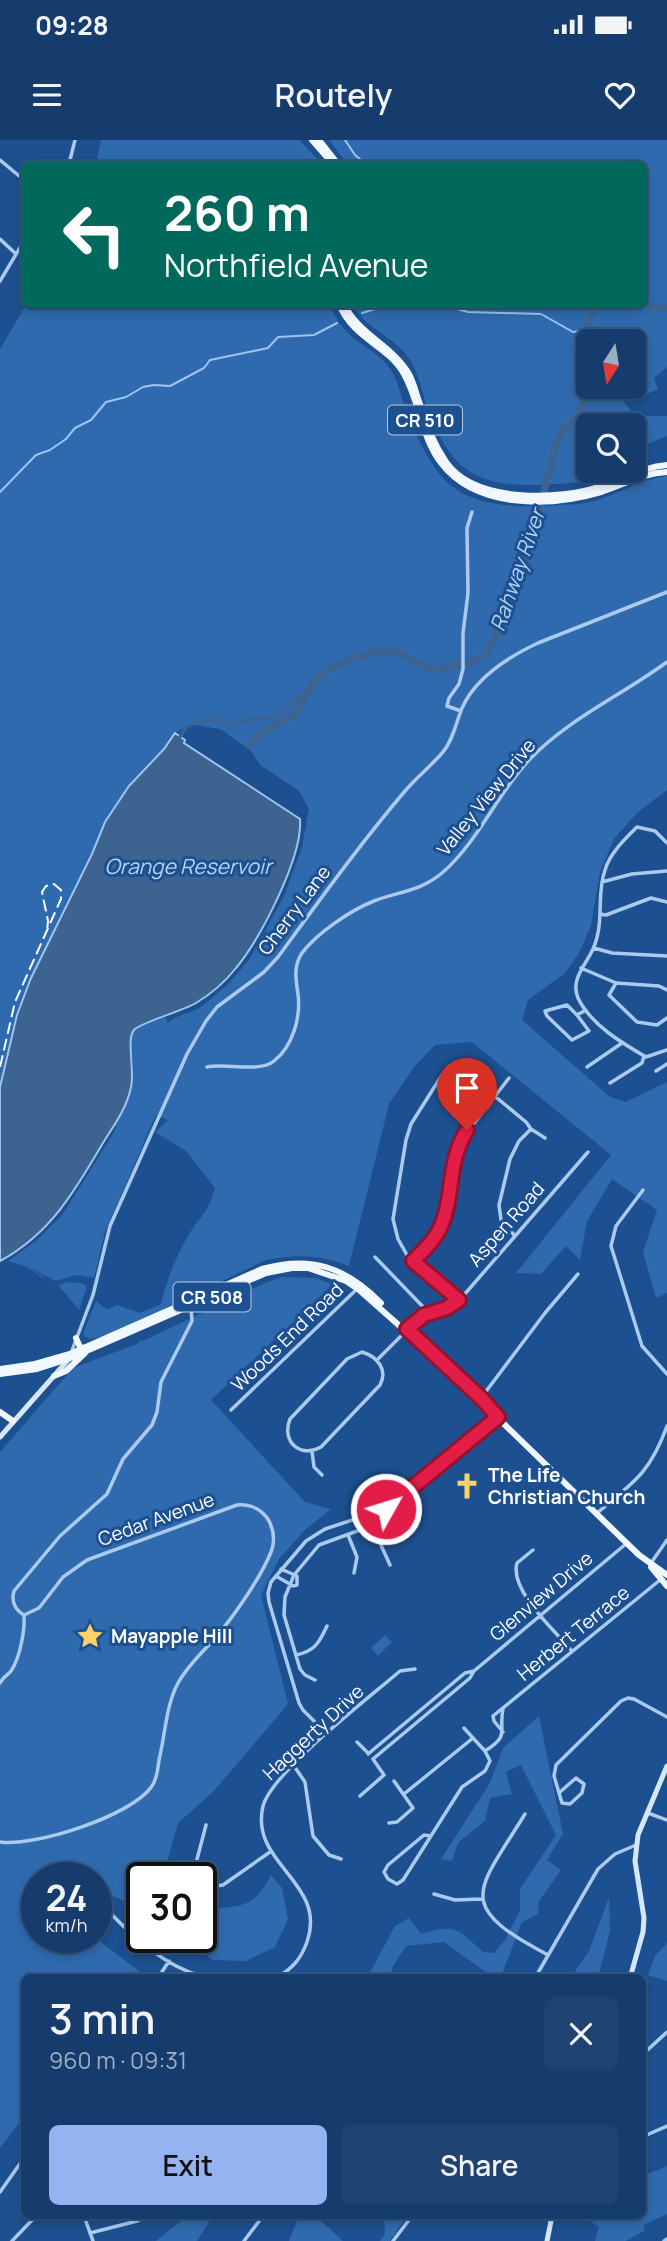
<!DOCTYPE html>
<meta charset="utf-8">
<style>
:root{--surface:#153c6c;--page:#1e4372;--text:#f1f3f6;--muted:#9dadc2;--line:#34567f;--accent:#95b2f1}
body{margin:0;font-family:Manrope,sans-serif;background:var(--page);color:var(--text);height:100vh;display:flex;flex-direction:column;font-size:26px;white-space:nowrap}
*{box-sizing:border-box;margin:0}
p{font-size:23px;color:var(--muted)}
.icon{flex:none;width:38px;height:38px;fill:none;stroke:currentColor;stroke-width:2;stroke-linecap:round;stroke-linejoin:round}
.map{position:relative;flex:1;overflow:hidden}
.panel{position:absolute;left:21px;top:1834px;width:625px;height:245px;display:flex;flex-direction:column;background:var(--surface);border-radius:10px;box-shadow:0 4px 10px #0003,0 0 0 2px var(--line)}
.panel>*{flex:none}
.guide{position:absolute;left:21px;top:21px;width:626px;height:147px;border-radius:10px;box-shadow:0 4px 10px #0003,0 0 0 2px var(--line);background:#00695c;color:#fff;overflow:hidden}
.needle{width:46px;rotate:192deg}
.tools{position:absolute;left:576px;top:189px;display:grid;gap:14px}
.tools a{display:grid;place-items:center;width:70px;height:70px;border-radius:10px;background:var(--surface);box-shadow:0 4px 10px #0003,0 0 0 2px var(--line);font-size:35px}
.speed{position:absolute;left:21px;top:1722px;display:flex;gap:14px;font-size:35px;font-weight:700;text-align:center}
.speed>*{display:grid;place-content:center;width:91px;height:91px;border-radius:50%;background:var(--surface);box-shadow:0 4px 10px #0003,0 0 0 2px var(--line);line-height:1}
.speed small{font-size:18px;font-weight:400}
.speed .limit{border:4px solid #111;border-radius:10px;background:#fff;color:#111}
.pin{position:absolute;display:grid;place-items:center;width:60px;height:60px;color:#fff;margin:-72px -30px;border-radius:50% 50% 50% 0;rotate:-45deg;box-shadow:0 0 7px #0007}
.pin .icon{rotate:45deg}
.me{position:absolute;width:77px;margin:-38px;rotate:51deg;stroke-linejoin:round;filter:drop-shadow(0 0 5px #0008)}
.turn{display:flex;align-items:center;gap:24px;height:147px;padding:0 28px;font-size:32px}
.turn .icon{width:91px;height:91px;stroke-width:2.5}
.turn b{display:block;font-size:49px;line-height:60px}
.round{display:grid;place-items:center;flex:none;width:74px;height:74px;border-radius:10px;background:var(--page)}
.head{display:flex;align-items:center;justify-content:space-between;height:119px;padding:0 28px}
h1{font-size:42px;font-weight:600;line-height:52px}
.cta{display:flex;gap:14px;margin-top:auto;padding:14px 28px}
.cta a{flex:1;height:80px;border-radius:10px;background:var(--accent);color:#111;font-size:28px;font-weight:600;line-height:80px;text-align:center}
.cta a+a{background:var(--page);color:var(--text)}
.status{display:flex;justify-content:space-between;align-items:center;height:49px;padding:0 35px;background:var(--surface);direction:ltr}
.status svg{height:19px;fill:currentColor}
header{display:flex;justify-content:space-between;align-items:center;height:91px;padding:0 28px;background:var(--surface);font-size:32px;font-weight:600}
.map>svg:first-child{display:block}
.green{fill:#2f6aae}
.water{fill:#3d6391;stroke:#9dc5f0;stroke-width:2}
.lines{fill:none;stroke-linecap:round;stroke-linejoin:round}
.stream{stroke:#9dc5f0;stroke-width:2}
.canal{stroke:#3d6391;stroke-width:3.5}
.river{stroke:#3d6391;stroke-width:7}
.minor{stroke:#aacaee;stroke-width:3.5}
.secondary{stroke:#d7e7fa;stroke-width:5}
.primary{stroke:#f1f7ff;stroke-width:6}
.rail{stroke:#fff;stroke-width:2;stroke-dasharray:12 5;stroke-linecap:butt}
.route-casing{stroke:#92132f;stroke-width:18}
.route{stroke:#e11d48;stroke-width:12}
.labels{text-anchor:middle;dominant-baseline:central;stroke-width:6;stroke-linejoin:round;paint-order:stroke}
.shield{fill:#1c5090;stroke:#bbcade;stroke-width:2}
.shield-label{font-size:18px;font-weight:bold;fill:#fff}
.street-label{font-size:19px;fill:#fff;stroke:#1c5090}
.poi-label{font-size:19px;font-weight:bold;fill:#fff;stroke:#1c5090;text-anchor:start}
.water-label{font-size:21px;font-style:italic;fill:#b6d4f5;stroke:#1c5090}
</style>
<div class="status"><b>09:28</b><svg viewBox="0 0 49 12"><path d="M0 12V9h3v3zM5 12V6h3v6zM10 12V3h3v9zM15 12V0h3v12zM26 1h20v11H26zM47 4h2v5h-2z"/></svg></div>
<header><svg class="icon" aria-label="menu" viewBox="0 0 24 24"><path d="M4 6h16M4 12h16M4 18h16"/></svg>Routely<svg class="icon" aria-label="heart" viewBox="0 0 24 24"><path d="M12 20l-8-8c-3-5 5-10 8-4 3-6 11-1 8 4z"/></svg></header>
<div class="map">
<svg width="667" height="2101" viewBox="0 0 667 2101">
<rect width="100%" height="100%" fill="#1c5090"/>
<path class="green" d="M101 0H299L322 24H96Z
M329 0H667V227L654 238 658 249 647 254 639 253 635 242H634V201H588V247H626L622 260 636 276H667V296L636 309 634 308V285H588V331H597L594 339C575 344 556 344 536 345 477 346 452 330 430 275 423 257 420 236 410 220 395 196 367 191 353 165L644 164V24H348Z
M26 165H331C342 202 373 204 391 230 397 239 400 253 404 264 413 287 422 311 437 331 465 369 518 368 560 365 568 364 578 365 586 363 614 357 638 340 667 336V650L638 672 614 699 600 732 591 786 579 813 565 833 528 860 522 880 610 957 626 962 667 942V1153L656 1158 643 1112 657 1070 612 1039 587 1081 580 1120 566 1106 541 1134 516 1133 611 1015 472 902 435 905 414 927 389 964 349 1126C318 1115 299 1114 266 1120L107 1196 89 1199 83 1194 96 1161 107 1170 117 1165 140 1173 161 1164C167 1139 177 1113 191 1091 203 1073 209 1071 215 1048L186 1011 155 992 168 980 156 975 105 1092 94 1138 76 1135 55 1141 28 1126 44 1137 45 1139 27 1127 8 1121 36 1101 63 1074 111 997 116 988 114 985C126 965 135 945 133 921 132 910 126 898 134 889 141 881 156 880 166 877L168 883 174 878 198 869 211 859 228 844 249 820 284 756 302 707 309 669 299 651 260 625 251 611 220 589 197 585 184 587 175 593 164 609 129 646 105 682 92 714 31 838 17 875 0 947V209Z
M282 1137 315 1138 333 1144 211 1260 305 1362 331 1369 305 1390 279 1419 261 1455 288 1564 214 1651 178 1683 164 1733 170 1738H142V1768L102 1752 96 1757V1738H37V1797H94L147 1837 24 1838V1977L0 2008V1312L73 1228 137 1204 140 1201 145 1200 265 1143Z
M67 1142 81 1143 87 1146 79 1170 59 1146Z
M385 1495 392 1502 378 1516 371 1508Z
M539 1576 563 1694 547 1720 561 1730 539 1761 538 1774 522 1782 502 1834 487 1833 444 1802 406 1806 392 1828 391 1837 367 1838 395 1786 409 1778 421 1794C456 1783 458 1789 483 1812L494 1813 505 1800 520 1770V1749L556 1695 521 1625 506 1632 512 1654 490 1658 485 1681 458 1703 452 1721 441 1719 490 1643 503 1608Z
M271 1735 282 1748 288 1779 275 1807 246 1821 213 1820 182 1797H201V1765L206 1769C240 1766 254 1769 271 1735Z
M609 1757 610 1791 598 1837H571L589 1811Z
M667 1803V1841L648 1835 655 1816Z
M667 2026V2074L644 2085V2091L626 2101H595L599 2087 590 2081 589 2076H642V2033L646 2035Z
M187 2076H213L197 2101H156Z
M299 2076H316L343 2101H289Z
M384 2076 406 2077 390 2101H380L385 2094Z"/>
<path class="water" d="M175 593 185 600 184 603 300 679C303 717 260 799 236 828 225 842 211 854 196 863 183 871 139 883 134 890 126 899 135 931 131 947 127 968 114 985 103 1003 75 1051 50 1094 0 1121V947L17 875 31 838 92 714 105 682 129 646 164 609Z"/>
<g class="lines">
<path class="stream" d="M345 0 355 15 366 24
M440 164 468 172 541 174 573 192 587 190
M362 173 391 164
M0 352 36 315 50 310 66 299 75 288 91 280 106 262 126 257 143 247 154 245 170 246 204 228 210 220 268 208 278 197 314 195 337 183"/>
<path class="canal" d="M180 597 185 588 197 581 219 579 229 585H236L250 579 269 578 280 572 308 550"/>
<path class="river" d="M644 162 650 167 667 169
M588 210C580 197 590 178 595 164
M249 606 260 594 293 576 315 541 324 533 344 522 375 512 387 511 402 514 426 528 438 530 473 521 485 514 503 484 528 411 557 302 565 288 577 276 591 247"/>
<path class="minor" d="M0 20 24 40
M69 24 75 0
M0 99 16 114
M0 141 24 101
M461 571 447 566 449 558 459 544 463 529V493L468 453 467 388 472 372
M667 703 655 691 637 687C625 699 610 713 605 730 596 754 605 783 593 809 586 825 570 839 578 858 591 885 622 903 646 917L667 910
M602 742 632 734 667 731
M600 774 606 775 651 758 667 762
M594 808 612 813 667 816
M581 828 616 843 659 846 667 850
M616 843 609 855 637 882 657 885 667 878
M577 875 589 891 572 900 547 876 545 871 567 865 577 875 586 870
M207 927C225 923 260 933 274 921 293 906 301 877 298 854 296 840 293 826 302 813 317 793 351 770 374 761 400 751 419 752 442 733 478 702 497 654 529 620 568 579 622 555 667 522
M587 927 622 903
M656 931 667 924
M610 943 642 923 644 916
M643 1050 616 1086 611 1106 642 1206 667 1234
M515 1096 501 1080 499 1065 510 1019 519 1001 531 989
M375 1117 429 1173
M413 1121 431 1102 443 1083 451 1034 462 999 509 938
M459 1160 407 1115 398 1099 393 1079 406 1000 411 984 442 935C450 928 459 929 468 934L526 982 531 989 545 998
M362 1212C378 1217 388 1230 380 1245L321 1307C300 1319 281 1301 290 1279L347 1219Z
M71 1213 93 1155 110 1086 187 914 206 881 217 867 264 832 278 817C319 761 360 704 405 651 417 637 431 626 443 612 453 600 456 583 462 568 476 537 508 517 538 503L667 452
M377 1220 419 1178 457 1163 588 1012
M481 1258 545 1173 578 1134
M231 1270 358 1148
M312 1311 314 1327 322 1335
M597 1373C634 1342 650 1333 667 1286
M348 1395 357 1417 354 1433
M533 1410 517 1423C509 1450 555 1491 572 1511
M651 1423 667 1400
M276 1436 293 1446 297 1445V1436L281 1429
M296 1515C315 1511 319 1503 327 1486
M315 1540 305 1535 300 1529 284 1475 285 1457 294 1435 319 1405 360 1390 375 1392 390 1425
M0 1543C3 1537 8 1535 11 1531 20 1518 25 1490 24 1475 15 1470 11 1461 14 1451L60 1396 107 1354 123 1319 152 1285 157 1272 161 1242 192 1181 191 1167
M464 1588 473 1598
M503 1592 494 1581 493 1576 660 1440
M326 1593 303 1570 299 1563 269 1462 268 1453 271 1442 306 1401 325 1389 386 1369 498 1277
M357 1602 368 1613
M368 1614 465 1533 474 1531
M373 1619 470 1538 474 1531 627 1403
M294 1626 305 1642 313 1696 329 1715 341 1719
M560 1652 576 1638 584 1644 582 1653 570 1664 562 1663 554 1636 556 1625 621 1561 628 1558 634 1559 667 1577
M404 1654 473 1598 485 1611C511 1594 498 1593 503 1569
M360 1656 384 1635 373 1619
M648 1673 667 1680
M525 1674C477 1752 453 1765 548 1815
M389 1683 397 1682 413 1668 394 1641
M206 1685 195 1727 216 1746 223 1745 270 1712
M431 1696 424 1695 388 1725 384 1732 388 1739 397 1744 403 1740 462 1647 485 1631 490 1621 485 1611
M0 1702C34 1707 132 1676 152 1646 157 1639 158 1629 159 1620 165 1596 166 1565 178 1543 188 1525 203 1512 216 1497 234 1476 261 1437 271 1412 275 1402 274 1391 269 1381 262 1369 250 1364 237 1365L87 1420 63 1437 39 1468 24 1475
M434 1754 455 1760 482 1759
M101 1763C129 1794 167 1830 210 1838
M158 1838 169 1821
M276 1838C292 1829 301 1819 307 1802 328 1742 249 1724 263 1666 272 1632 370 1557 400 1531L415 1529
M535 1838 598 1729 615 1714 636 1705
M642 1915 667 1892
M642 1997 667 1986
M0 2052 24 2018
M84 2076 93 2101
M90 2093 137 2081 148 2076
M12 2101 36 2076
M244 2101 263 2076
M393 2101 412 2076
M664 2101 667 2099"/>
<path class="secondary" d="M0 1297 68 1220
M630 1838 643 1792 644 1778 635 1721 638 1695 667 1626
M547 2101 552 2076"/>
<path class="primary" d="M312 0 333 24
M319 0 338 24
M339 164C354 200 388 205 404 234 420 262 421 297 441 323 476 369 550 367 601 352 624 345 642 333 667 332
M344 164C359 195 392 205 409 234 414 243 416 254 420 264 426 284 434 304 446 322 474 363 560 361 601 346 624 339 643 327 667 325
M76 1198 80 1207 84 1208
M0 1229 35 1224 70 1214 262 1129C311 1115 345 1127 381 1163
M0 1234 37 1229 68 1219 266 1133 292 1128H308L346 1141 358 1149 481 1258 502 1282 639 1415 667 1435
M54 1236 66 1231 85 1213
M0 1272 13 1281
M651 1427 667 1446"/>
<path class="rail" d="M0 927 15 862 61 759V750L54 744 46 746 42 752 48 781 47 791"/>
</g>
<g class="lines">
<g class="route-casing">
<path id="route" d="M386 1369 498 1277 481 1258 407 1189 424 1175 447 1168 459 1160 413 1121C423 1111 435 1100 441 1086 455 1054 446 1024 467 990"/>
</g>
<use href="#route" class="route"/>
</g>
<defs>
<g id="church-bare" transform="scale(2.1)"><path d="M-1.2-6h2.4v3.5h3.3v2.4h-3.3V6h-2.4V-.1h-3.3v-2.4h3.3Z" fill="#ffd168" stroke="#1c5090" stroke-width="2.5" paint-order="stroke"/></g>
<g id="sight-bare" transform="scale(2.1)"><path d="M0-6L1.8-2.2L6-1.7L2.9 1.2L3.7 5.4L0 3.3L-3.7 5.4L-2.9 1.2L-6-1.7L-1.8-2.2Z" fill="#ffd168" stroke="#1c5090" stroke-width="2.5" paint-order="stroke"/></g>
</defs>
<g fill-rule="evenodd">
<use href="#church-bare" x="467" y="1346"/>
<use href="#sight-bare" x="90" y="1496"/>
</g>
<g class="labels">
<g class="shield">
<rect x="388" y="265.5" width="74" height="29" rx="5"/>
<rect x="173.5" y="1142.5" width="77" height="29" rx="5"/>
</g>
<g class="shield-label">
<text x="425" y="280">CR 510</text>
<text x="212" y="1157">CR 508</text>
</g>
<g class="street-label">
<text transform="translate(486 657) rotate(-51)">Valley View Drive</text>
<text transform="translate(294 770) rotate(-53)">Cherry Lane</text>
<text transform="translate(506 1084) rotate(-49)">Aspen Road</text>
<text transform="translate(287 1197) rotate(-44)">Woods End Road</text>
<text transform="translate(156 1379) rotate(-20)">Cedar Avenue</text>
<text transform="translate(541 1456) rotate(-40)">Glenview Drive</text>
<text transform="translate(573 1493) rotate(-39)">Herbert Terrace</text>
<text transform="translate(313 1592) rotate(-43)">Haggerty Drive</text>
</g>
<g class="poi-label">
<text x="488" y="1335">The Life<tspan x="488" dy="22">Christian Church</tspan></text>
<text x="111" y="1496">Mayapple Hill</text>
</g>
<g class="water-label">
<text transform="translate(517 430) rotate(-71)">Rahway River</text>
<text x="188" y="726">Orange Reservoir</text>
</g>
</g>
</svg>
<div class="tools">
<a><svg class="needle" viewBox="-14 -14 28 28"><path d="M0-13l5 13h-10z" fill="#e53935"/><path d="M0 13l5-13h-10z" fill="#9dadc2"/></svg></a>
<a><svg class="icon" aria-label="search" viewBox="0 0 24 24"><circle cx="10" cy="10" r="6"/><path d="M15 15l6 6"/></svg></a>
</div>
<div class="speed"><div>24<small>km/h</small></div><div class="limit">30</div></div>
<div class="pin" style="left:467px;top:990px;background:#d93025"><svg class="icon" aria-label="arrive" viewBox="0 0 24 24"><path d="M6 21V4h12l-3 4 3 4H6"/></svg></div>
<svg class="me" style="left:386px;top:1369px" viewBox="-20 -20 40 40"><circle r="17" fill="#e11d48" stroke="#fff" stroke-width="3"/><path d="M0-11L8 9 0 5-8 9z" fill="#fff"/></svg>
<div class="guide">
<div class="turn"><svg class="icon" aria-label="left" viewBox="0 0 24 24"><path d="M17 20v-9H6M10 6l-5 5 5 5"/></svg><div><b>260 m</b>Northfield Avenue</div></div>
</div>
<section class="panel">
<div class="head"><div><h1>3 min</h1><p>960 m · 09:31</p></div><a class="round"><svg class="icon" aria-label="close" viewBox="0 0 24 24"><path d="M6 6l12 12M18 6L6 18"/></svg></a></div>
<div class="cta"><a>Exit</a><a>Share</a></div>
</section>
</div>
